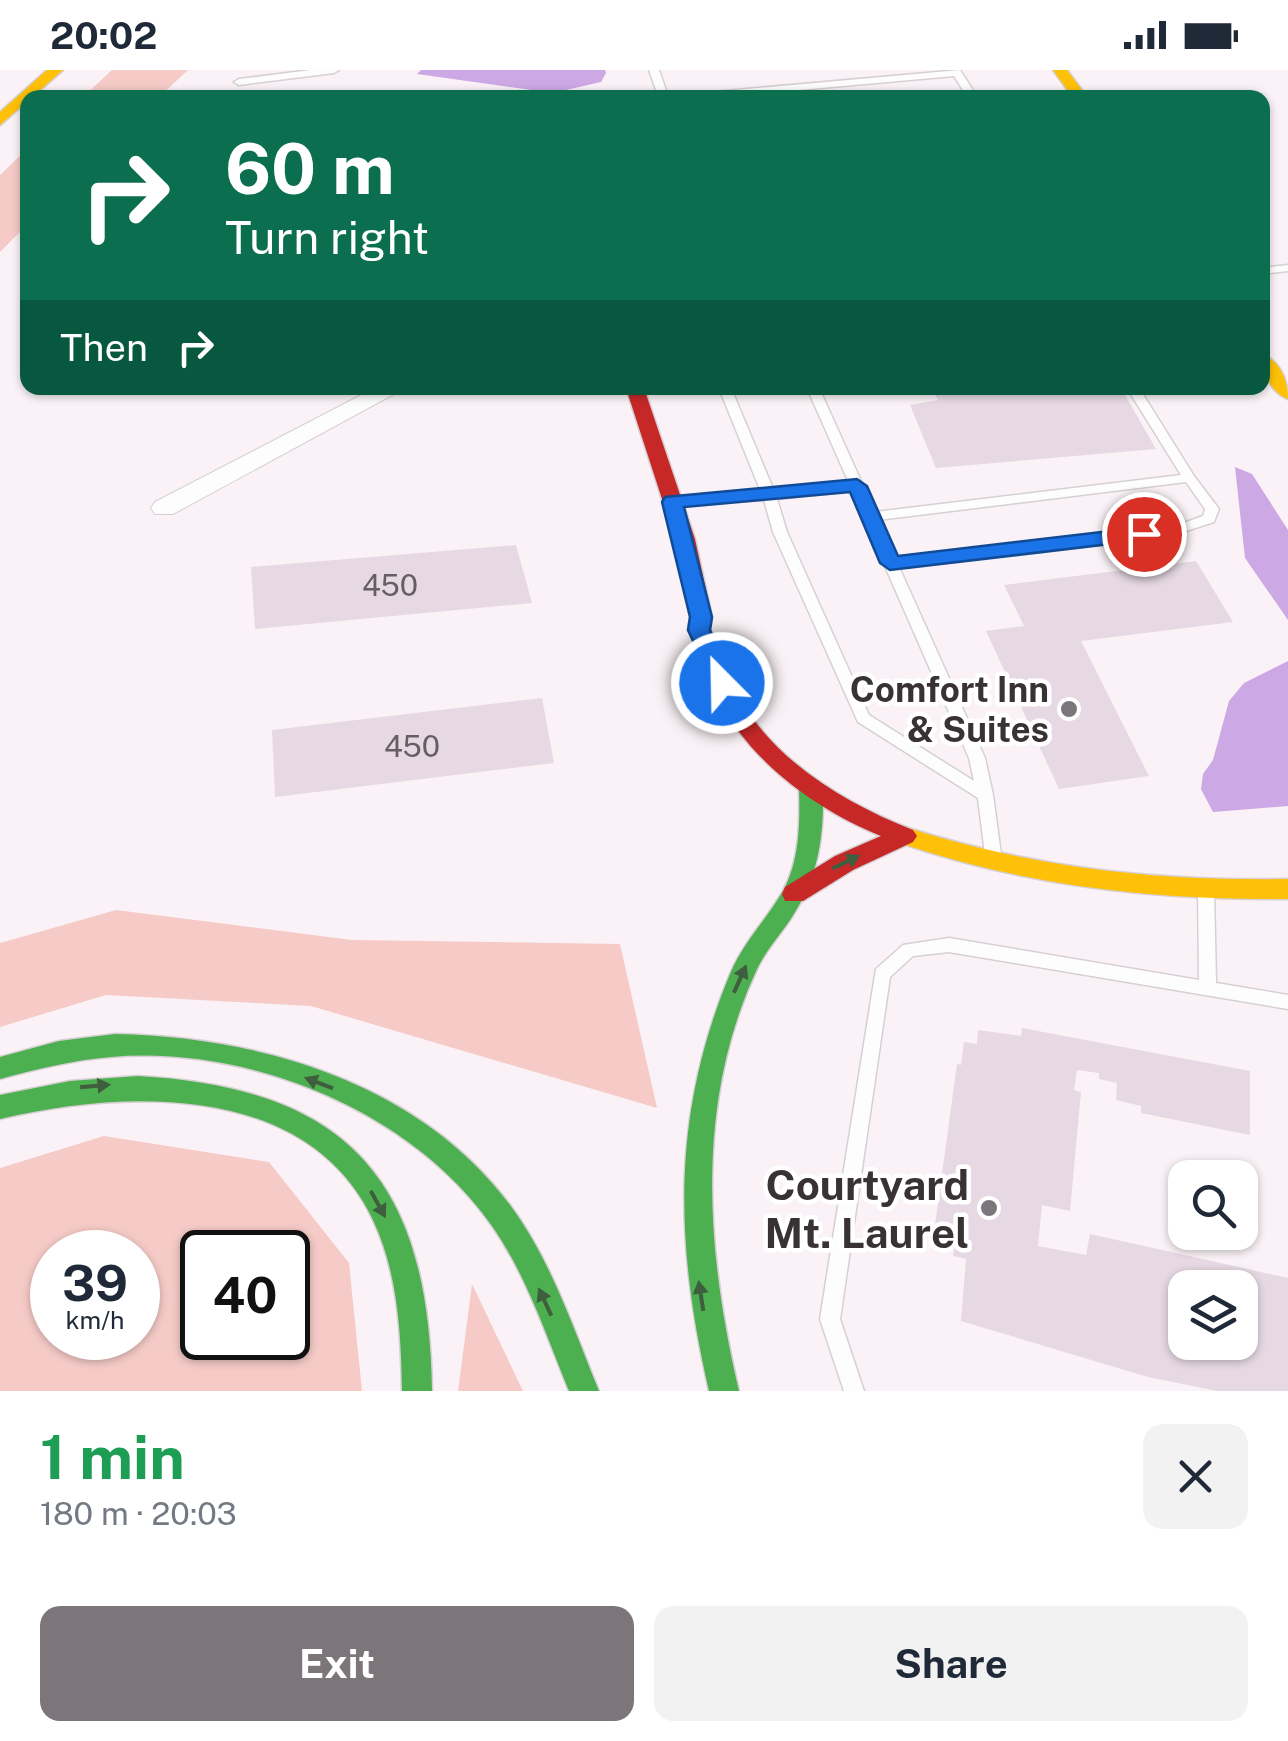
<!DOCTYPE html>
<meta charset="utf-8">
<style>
:root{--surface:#fff;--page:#f2f2f3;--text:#1f2937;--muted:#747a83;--accent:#7c7579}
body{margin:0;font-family:"Public Sans",sans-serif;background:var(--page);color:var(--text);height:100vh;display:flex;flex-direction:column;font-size:38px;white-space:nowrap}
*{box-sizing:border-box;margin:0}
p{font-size:32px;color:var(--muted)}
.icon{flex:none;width:55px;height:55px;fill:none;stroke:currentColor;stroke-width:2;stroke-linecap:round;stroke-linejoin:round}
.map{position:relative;height:1321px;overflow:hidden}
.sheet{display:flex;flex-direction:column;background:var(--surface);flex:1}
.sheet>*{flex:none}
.banner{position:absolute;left:20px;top:20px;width:1250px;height:305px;border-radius:20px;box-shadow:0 2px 8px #0004;background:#0b6e4f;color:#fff;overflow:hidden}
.buttons{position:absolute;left:1168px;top:1090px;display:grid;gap:20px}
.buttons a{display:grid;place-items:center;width:90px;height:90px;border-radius:20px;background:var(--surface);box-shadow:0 2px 8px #0004;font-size:50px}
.speed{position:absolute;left:30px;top:1160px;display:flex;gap:20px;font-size:50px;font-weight:700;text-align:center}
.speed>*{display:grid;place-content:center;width:130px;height:130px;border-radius:50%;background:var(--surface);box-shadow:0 2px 8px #0004;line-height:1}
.speed small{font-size:25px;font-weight:400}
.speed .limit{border:5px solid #111;border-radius:15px;background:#fff;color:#111}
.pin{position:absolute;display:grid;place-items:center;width:85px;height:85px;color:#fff;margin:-42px;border:5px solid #fff;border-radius:50%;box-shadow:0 2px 10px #0007}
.me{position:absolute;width:110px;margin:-55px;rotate:337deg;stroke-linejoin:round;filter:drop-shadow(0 0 8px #0008)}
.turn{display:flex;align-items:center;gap:35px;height:210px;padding:0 40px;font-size:45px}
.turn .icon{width:130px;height:130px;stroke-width:2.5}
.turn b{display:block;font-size:70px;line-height:85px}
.then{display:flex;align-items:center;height:95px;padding:0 40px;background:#0003;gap:20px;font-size:38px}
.round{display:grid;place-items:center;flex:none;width:105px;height:105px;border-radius:20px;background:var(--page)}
.summary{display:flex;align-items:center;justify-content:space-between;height:170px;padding:0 40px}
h1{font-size:60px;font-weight:700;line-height:75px;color:#1e9e55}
.cta{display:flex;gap:20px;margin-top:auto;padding:20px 40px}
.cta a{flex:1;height:115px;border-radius:20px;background:var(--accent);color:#fff;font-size:40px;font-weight:700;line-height:115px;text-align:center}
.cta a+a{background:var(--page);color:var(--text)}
.status{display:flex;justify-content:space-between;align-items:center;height:70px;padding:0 50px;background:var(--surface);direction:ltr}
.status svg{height:28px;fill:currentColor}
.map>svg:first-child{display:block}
.green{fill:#f6cbc7;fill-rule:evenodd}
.water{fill:#cca8e4}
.building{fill:#e6d9e3;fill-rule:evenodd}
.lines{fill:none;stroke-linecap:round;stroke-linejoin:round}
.lane-casing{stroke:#d6d0d3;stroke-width:3}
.street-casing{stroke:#d6d0d3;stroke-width:2}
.fast-casing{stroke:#d6d0d3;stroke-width:3}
.slow-casing{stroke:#d6d0d3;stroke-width:3}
.jam-casing{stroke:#d6d0d3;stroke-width:3}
.lane{fill:#fefdfe;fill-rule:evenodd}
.street{fill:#fefdfe;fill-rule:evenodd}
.fast{fill:#4caf50;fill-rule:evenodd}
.slow{fill:#ffc107;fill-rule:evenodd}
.jam{fill:#c62828;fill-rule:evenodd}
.oneway{fill:#3f5e3e}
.route{fill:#1a73e8;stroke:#114b97;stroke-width:2.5}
.poi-dot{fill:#7c7579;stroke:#fff;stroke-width:4}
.labels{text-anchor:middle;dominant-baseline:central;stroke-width:9;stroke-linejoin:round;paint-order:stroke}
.number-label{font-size:30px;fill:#665e63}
.poi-label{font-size:35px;font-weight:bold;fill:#383235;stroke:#fff;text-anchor:end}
.near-poi-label{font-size:42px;font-weight:bold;fill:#383235;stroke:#fff;text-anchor:end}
</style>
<div class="status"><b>20:02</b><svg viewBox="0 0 49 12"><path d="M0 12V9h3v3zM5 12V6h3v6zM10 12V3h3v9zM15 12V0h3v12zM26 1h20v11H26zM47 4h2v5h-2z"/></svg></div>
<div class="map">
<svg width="1288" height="1321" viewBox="0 0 1288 1321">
<rect width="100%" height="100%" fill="#faf2f6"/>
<path class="green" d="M112 0H188L159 27H83Z
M27 79V155L0 182V105Z
M116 840 352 870 620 874 657 1038 311 936 106 925 0 957V873Z
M104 1066 269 1092 349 1193 362 1321H0V1098ZM52 1182H138V1268H52ZM288 1182V1268H202V1182Z
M472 1214 523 1321H458Z"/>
<path class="water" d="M421 0H605L606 3 601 12 553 23 417 4Z
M1235 397 1252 404 1288 460V550L1245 488Z
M1288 591V736L1213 742 1201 719 1203 704 1213 690 1229 631 1244 613Z"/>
<path class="building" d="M931 318H1121L1156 379 936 398 910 335 938 330Z
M516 475 532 533 255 559 251 497Z
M1196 491 1233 552 1081 571 1149 706 1059 719 986 561 1024 556 1004 515Z
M542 628 554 693 275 727 272 660Z
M1022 958 1250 1001V1065L1141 1043V1036L1116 1030 1117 1013 1099 1009V1003L1077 1000 1074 1020 1081 1022 1070 1141 1042 1135 1038 1176 1086 1185 1090 1164 1288 1208V1321H1217L1148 1307 961 1251 966 1189 953 1186 956 1166 934 1162 957 994 961 995 964 972 977 974 978 960 1021 966ZM1185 1218H1240V1272H1185Z"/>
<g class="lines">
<g class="lane-casing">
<path id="lane" d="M311 0H339L334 3 239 15 234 12 239 9Z
M649 0H659L668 26 960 0 978 28H968L954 6 710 28H659Z
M1288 195V201L1262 204V198Z
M719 318H731L774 421 849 413 807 318H819L875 442 1181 405 1127 318H1139L1194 406 1219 439 1214 452 1180 463 899 497 985 688 993 725 1002 792 1000 796H988L986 792 978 728 858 652 773 462 764 430 672 436 665 432 672 428 761 422ZM1186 412 1205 439 1203 446 1178 455 895 488 878 450ZM852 421 969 688 974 711 869 645 787 462 777 429Z
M1206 813 1212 815 1214 819 1216 913 1288 925V939L949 882 913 886 890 907 840 1249 864 1321H844L820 1249 876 899 903 875 949 868 1199 910 1198 819 1200 815Z"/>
</g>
<g class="street-casing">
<path id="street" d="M375 318H405L173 444H155L151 438 155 432Z"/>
</g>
<g class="fast-casing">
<path id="fast" d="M811 708 819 711 823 717C824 765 819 806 792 847 781 864 767 879 758 897 694 1032 706 1181 739 1321H709C675 1174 671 1046 730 904 743 873 766 850 783 821 800 790 800 752 799 717L803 711Z
M115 964C261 967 419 1013 510 1135 551 1190 573 1258 599 1321H569C546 1265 527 1206 492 1156 412 1041 249 975 111 987 73 990 37 999 0 1009V987L59 971Z
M138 1006C351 1018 429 1113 432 1321H402C401 1263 398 1203 373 1150 308 1012 125 1019 0 1049V1025L70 1011Z"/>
</g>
<g class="slow-casing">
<path id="slow" d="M47 0H63L0 55V42Z
M1053 0H1067L1088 28H1073Z
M1262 284C1280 291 1288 310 1288 329 1270 322 1262 302 1262 284Z
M905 757C1035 798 1152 811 1288 809V829C1153 830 1025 816 897 772L893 766 897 760Z"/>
</g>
<g class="jam-casing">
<path id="jam" d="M626 318H644L695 469 712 547 710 560C722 583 728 609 741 631 779 694 847 734 913 760L917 766 913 772 853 800 803 831H785L782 824 785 817 835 786 881 766C817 740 753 694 720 632 707 609 700 584 688 560L690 547 675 469Z"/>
</g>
<use href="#lane" class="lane"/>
<use href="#street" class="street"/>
<use href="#fast" class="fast"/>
<use href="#slow" class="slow"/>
<use href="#jam" class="jam"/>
</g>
<defs><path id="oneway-solid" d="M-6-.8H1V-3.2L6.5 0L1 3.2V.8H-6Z" transform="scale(2.5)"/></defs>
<g class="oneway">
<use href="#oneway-solid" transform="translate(846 792) rotate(-26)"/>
<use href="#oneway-solid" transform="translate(740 909) rotate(-66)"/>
<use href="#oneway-solid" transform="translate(319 1013) rotate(-159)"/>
<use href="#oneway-solid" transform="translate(95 1016) rotate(-5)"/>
<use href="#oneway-solid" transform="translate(378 1134) rotate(61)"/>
<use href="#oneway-solid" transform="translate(701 1226) rotate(-99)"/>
<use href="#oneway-solid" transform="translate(545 1232) rotate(-115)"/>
</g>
<path class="route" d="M857 409 867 416 898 486 1144 457 1154 464 1144 470 890 500 880 493 850 422 684 437 712 547 710 560 734 613 722 621 715 618 688 560 690 547 662 432 665 427Z"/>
<g class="poi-dot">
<circle cx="1069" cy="639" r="10"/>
<circle cx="989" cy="1138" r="10"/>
</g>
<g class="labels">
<g class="number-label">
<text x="390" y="515">450</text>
<text x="412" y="676">450</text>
</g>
<g class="poi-label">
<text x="1049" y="619">Comfort Inn<tspan x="1049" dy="40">&amp; Suites</tspan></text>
</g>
<g class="near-poi-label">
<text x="969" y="1114">Courtyard<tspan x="969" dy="48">Mt. Laurel</tspan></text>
</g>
</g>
</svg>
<div class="buttons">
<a><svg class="icon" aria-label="search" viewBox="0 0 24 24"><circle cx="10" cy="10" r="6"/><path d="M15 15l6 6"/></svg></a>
<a><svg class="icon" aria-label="layers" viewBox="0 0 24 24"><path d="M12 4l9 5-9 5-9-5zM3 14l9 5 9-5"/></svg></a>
</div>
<div class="speed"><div>39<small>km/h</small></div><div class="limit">40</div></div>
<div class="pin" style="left:1144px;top:464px;background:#d93025"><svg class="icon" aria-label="arrive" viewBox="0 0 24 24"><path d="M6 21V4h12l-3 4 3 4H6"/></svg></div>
<svg class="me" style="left:722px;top:613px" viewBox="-20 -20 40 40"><circle r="17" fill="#1a73e8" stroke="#fff" stroke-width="3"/><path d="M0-11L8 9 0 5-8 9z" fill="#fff"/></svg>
<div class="banner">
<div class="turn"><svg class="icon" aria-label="right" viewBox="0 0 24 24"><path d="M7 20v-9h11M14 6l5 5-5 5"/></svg><div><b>60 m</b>Turn right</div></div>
<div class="then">Then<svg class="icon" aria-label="right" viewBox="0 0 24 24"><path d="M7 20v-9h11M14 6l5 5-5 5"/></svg></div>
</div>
</div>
<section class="sheet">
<div class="summary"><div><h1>1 min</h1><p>180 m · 20:03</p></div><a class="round"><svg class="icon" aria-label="close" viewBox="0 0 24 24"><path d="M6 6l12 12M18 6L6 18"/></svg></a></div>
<div class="cta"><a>Exit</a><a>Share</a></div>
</section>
